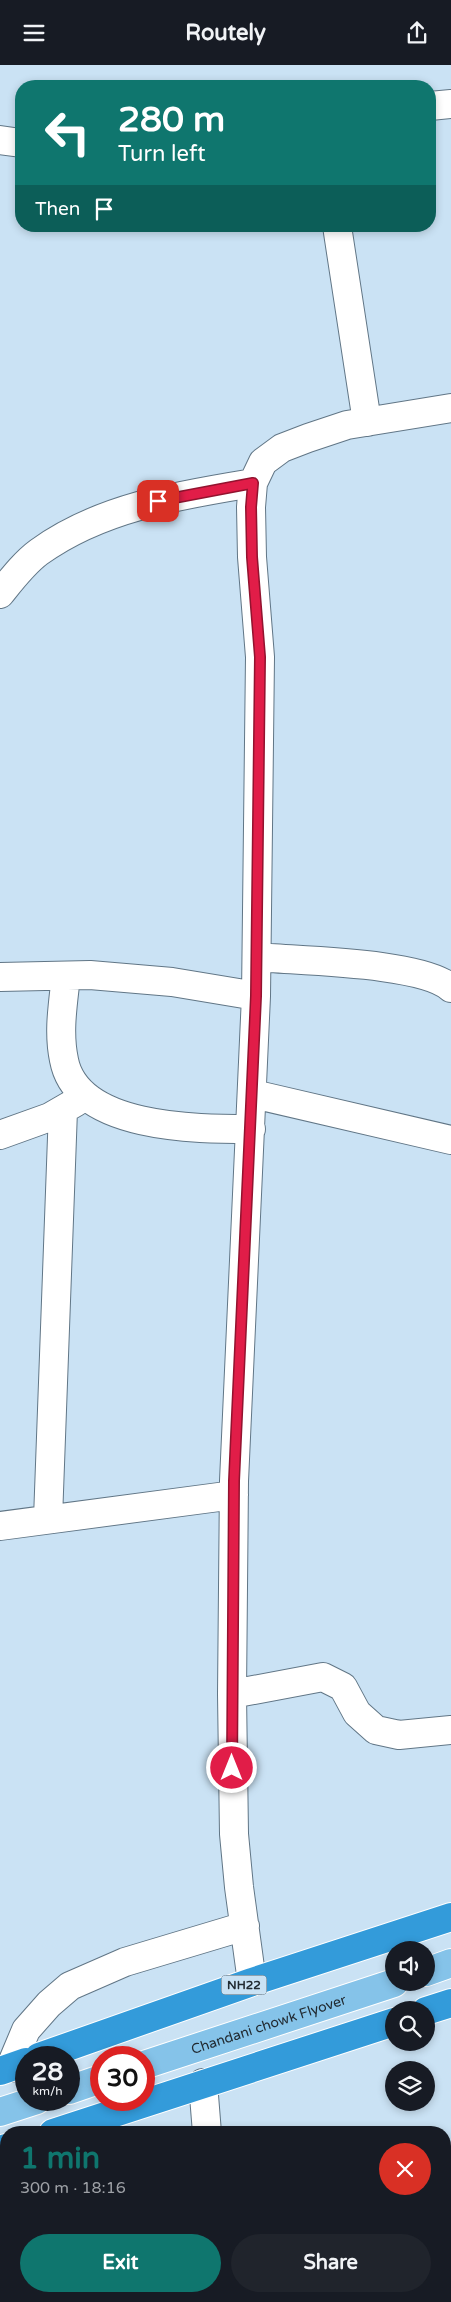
<!DOCTYPE html>
<meta charset="utf-8">
<style>
:root{--surface:#171b24;--page:#20242c;--text:#f1f3f6;--muted:#9ea1a6;--accent:#0f766e}
body{margin:0;font-family:"Varela Round",sans-serif;background:var(--page);color:var(--text);height:100vh;display:flex;flex-direction:column;font-size:19px;white-space:nowrap}
*{box-sizing:border-box;margin:0}
p{font-size:16px;color:var(--muted)}
.icon{flex:none;width:28px;height:28px;fill:none;stroke:currentColor;stroke-width:2;stroke-linecap:round;stroke-linejoin:round}
.map{position:relative;flex:1;overflow:hidden}
.sheet{position:absolute;left:0px;top:2061px;width:451px;height:176px;display:flex;flex-direction:column;background:var(--surface);border-radius:20px 20px 0 0;box-shadow:0 2px 8px #0003}
.sheet>*{flex:none}
.banner{position:absolute;left:15px;top:15px;width:421px;height:152px;border-radius:20px;box-shadow:0 2px 8px #0003;background:#0f766e;color:#fff;overflow:hidden}
.fabs{position:absolute;left:385px;top:1876px;display:grid;gap:10px}
.fabs a{display:grid;place-items:center;width:50px;height:50px;border-radius:50%;background:var(--surface);box-shadow:0 2px 8px #0003;font-size:25px}
.speed{position:absolute;left:15px;top:1981px;display:flex;gap:10px;font-size:25px;font-weight:700;text-align:center}
.speed>*{display:grid;place-content:center;width:65px;height:65px;border-radius:50%;background:var(--surface);box-shadow:0 2px 8px #0003;line-height:1}
.speed small{font-size:12px;font-weight:400}
.speed .limit{border:8px solid #d22;background:#fff;color:#111}
.pin{position:absolute;display:grid;place-items:center;width:42px;height:42px;color:#fff;margin:-21px;border-radius:10px;box-shadow:0 2px 8px #0006}
.me{position:absolute;width:55px;margin:-28px;rotate:0deg;stroke-linejoin:round;filter:drop-shadow(0 0 4px #0008)}
.turn{display:flex;align-items:center;gap:18px;height:105px;padding:0 20px;font-size:22px}
.turn .icon{width:65px;height:65px;stroke-width:2.5}
.turn b{display:block;font-size:35px;line-height:42px}
.then{display:flex;align-items:center;height:48px;padding:0 20px;background:#0003;gap:10px;font-size:19px}
.round{display:grid;place-items:center;flex:none;width:52px;height:52px;border-radius:26px;background:var(--page)}
.head{display:flex;align-items:center;justify-content:space-between;height:85px;padding:0 20px}
h1{font-size:30px;font-weight:800;line-height:38px;color:var(--accent)}
.button{display:flex;gap:10px;margin-top:auto;padding:10px 20px}
.button a{flex:1;height:58px;border-radius:30px;background:var(--accent);color:#fff;font-size:20px;font-weight:800;line-height:58px;text-align:center}
.button a+a{background:var(--page);color:var(--text)}
header{display:flex;justify-content:space-between;align-items:center;height:65px;padding:0 20px;background:var(--surface);font-size:22px;font-weight:800}
.map>svg:first-child{display:block}
.lines{fill:none;stroke-linecap:round;stroke-linejoin:round}
.minor-casing{stroke:#617686;stroke-width:30}
.major-casing{stroke:#fff;stroke-width:30}
.highway-casing{stroke:#fff;stroke-width:30}
.minor{stroke:#fff;stroke-width:28}
.major{stroke:#85c3e9;stroke-width:28}
.highway{stroke:#339bda;stroke-width:28}
.route-casing{stroke:#92132f;stroke-width:12}
.route{stroke:#e11d48;stroke-width:9}
.labels{text-anchor:middle;dominant-baseline:central;stroke-width:5;stroke-linejoin:round;paint-order:stroke}
.shield{fill:#cae2f4;stroke:#54626c;stroke-width:1}
.shield-label{font-size:12px;font-weight:bold;fill:#222b32}
.street-label{font-size:14px;fill:#222b32;stroke:#cae2f4}
</style>
<header><svg class="icon" aria-label="menu" viewBox="0 0 24 24"><path d="M4 6h16M4 12h16M4 18h16"/></svg>Routely<svg class="icon" aria-label="share" viewBox="0 0 24 24"><path d="M12 15V3M7 8l5-5 5 5M5 13v7h14v-7"/></svg></header>
<div class="map">
<svg width="451" height="2237" viewBox="0 0 451 2237">
<rect width="100%" height="100%" fill="#cae2f4"/>
<g class="lines">
<g class="minor-casing">
<path id="minor" d="M430 41 451 39
M0 75 21 78
M337 161 367 357
M0 529C12 514 24 498 39 487 101 442 180 430 253 418
M257 892C299 896 422 897 451 923
M66 911C63 939 58 967 64 995 77 1064 196 1064 251 1064
M0 912 90 910 172 917 256 931
M253 1029 451 1075
M0 1070 50 1052 76 1037
M48 1454 63 1045
M0 1461 234 1430
M232 1629 323 1612 343 1622 357 1648 376 1665 399 1670 451 1665
M252 1917 239 1822 234 1769 232 1629 234 1416 256 931 260 592 252 492 251 442 253 418 263 397 282 383 308 373 347 360 451 343
M10 2003 26 1965 49 1939 70 1921 125 1897 245 1861
M203 2018 207 2068
M201 2237V2231"/>
</g>
<g class="major-casing">
<g id="major">
<path d="M426 1907 451 1898"/>
<path id="s1" d="M144 2000 394 1918"/>
<path d="M69 2025 101 2014"/>
<path d="M0 2047 37 2035"/>
</g>
</g>
<g class="highway-casing">
<path id="highway" d="M426 1946 451 1938
M39 1992 252 1917 451 1852
M0 2006 26 1997
M53 2068 394 1957
M0 2085 6 2083
M6 2223 7 2237"/>
</g>
<use href="#minor" class="minor"/>
<use href="#major" class="major"/>
<use href="#highway" class="highway"/>
</g>
<g class="lines">
<g class="route-casing">
<path id="route" d="M158 436 253 418 251 442 252 492 260 592 256 931 234 1416 232 1703"/>
</g>
<use href="#route" class="route"/>
</g>
<g class="labels">
<rect class="shield" x="221.5" y="1910.5" width="45" height="19" rx="4"/>
<g class="shield-label">
<text x="244" y="1920">NH22</text>
</g>
<g class="street-label">
<text stroke="none"><textPath href="#s1" startOffset="131">Chandani chowk Flyover</textPath></text>
</g>
</g>
</svg>
<div class="fabs">
<a><svg class="icon" aria-label="sound" viewBox="0 0 24 24"><path d="M4 9h4l5-4v14l-5-4H4zM17 9q2 3 0 6"/></svg></a>
<a><svg class="icon" aria-label="search" viewBox="0 0 24 24"><circle cx="10" cy="10" r="6"/><path d="M15 15l6 6"/></svg></a>
<a><svg class="icon" aria-label="layers" viewBox="0 0 24 24"><path d="M12 4l9 5-9 5-9-5zM3 14l9 5 9-5"/></svg></a>
</div>
<div class="speed"><div>28<small>km/h</small></div><div class="limit">30</div></div>
<div class="pin" style="left:158px;top:436px;background:#d93025"><svg class="icon" aria-label="arrive" viewBox="0 0 24 24"><path d="M6 21V4h12l-3 4 3 4H6"/></svg></div>
<svg class="me" style="left:232px;top:1703px" viewBox="-20 -20 40 40"><circle r="17" fill="#e11d48" stroke="#fff" stroke-width="3"/><path d="M0-11L8 9 0 5-8 9z" fill="#fff"/></svg>
<div class="banner">
<div class="turn"><svg class="icon" aria-label="left" viewBox="0 0 24 24"><path d="M17 20v-9H6M10 6l-5 5 5 5"/></svg><div><b>280 m</b>Turn left</div></div>
<div class="then">Then<svg class="icon" aria-label="arrive" viewBox="0 0 24 24"><path d="M6 21V4h12l-3 4 3 4H6"/></svg></div>
</div>
<section class="sheet">
<div class="head"><div><h1>1 min</h1><p>300 m · 18:16</p></div><a class="round" style="background:#d93025;color:#fff"><svg class="icon" aria-label="close" viewBox="0 0 24 24"><path d="M6 6l12 12M18 6L6 18"/></svg></a></div>
<div class="button"><a>Exit</a><a>Share</a></div>
</section>
</div>
